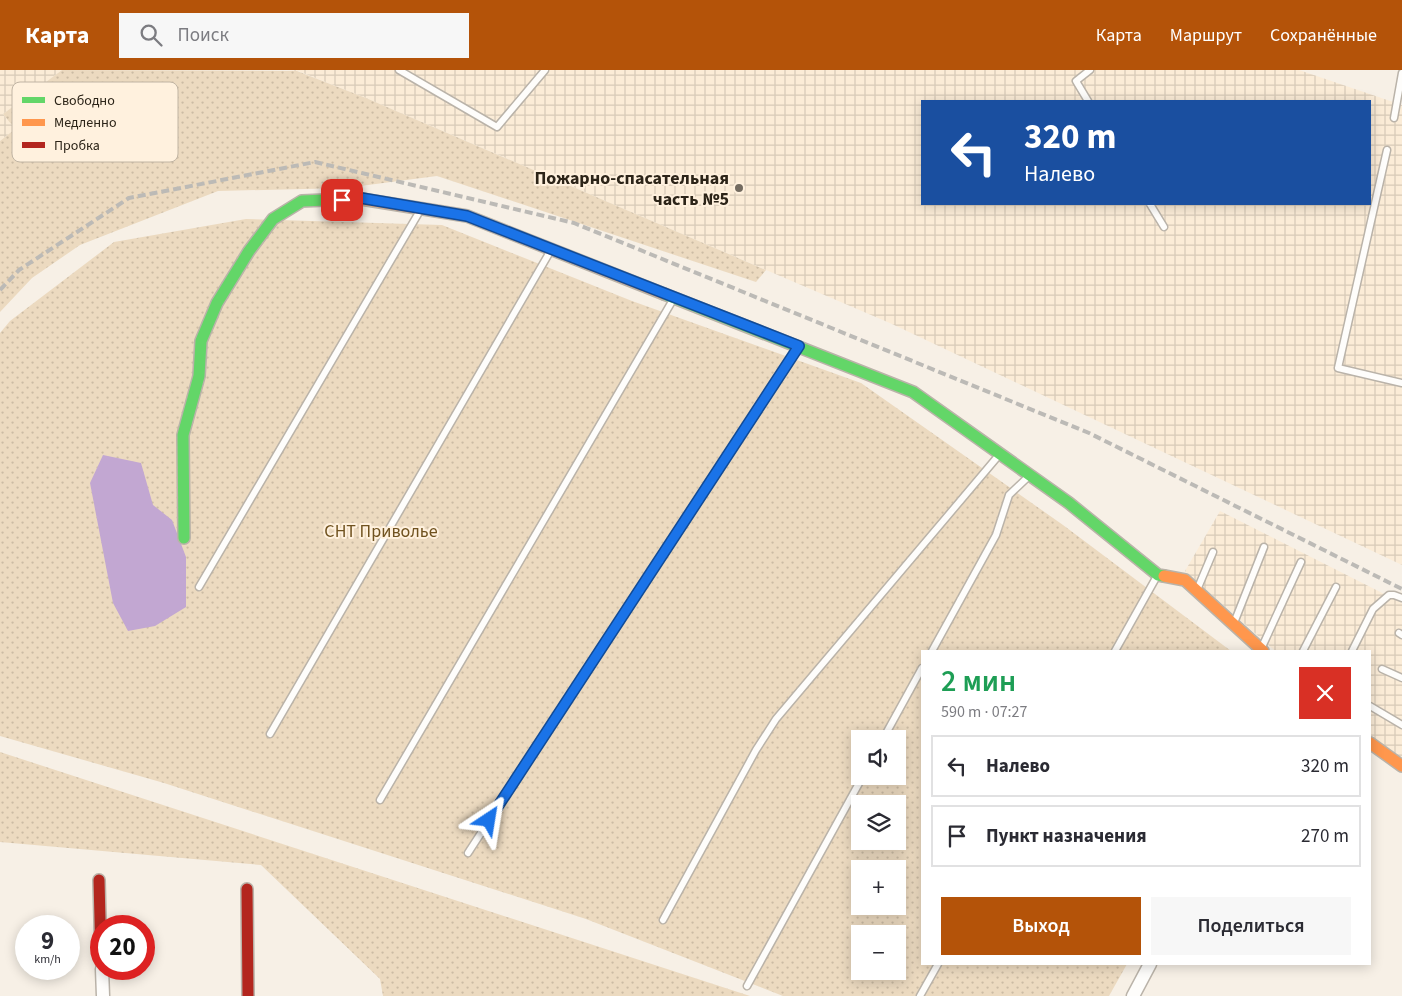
<!DOCTYPE html>
<html lang="ru">
<meta charset="utf-8">
<style>
:root{--surface:#fff;--page:#f7f7f7;--text:#2b2b33;--muted:#7c7c81;--line:#e1e1e2;--accent:#b45309}
body{margin:0;font-family:"Source Sans 3",sans-serif;background:var(--page);color:var(--text);height:100vh;display:flex;flex-direction:column;font-size:19px;white-space:nowrap}
*{box-sizing:border-box;margin:0}
p{font-size:16px;color:var(--muted)}
.icon{flex:none;width:28px;height:28px;fill:none;stroke:currentColor;stroke-width:2;stroke-linecap:round;stroke-linejoin:round}
.map{position:relative;flex:1;overflow:hidden}
.panel{position:absolute;left:921px;top:580px;width:450px;height:315px;display:flex;flex-direction:column;background:var(--surface);border-radius:0px;box-shadow:0 2px 12px #0003}
.panel>*{flex:none}
.top-card{position:absolute;left:921px;top:30px;width:450px;height:105px;border-radius:0px;box-shadow:0 2px 12px #0003;background:#1a4fa0;color:#fff;overflow:hidden}
.buttons{position:absolute;left:851px;top:660px;display:grid;gap:10px}
.buttons a{display:grid;place-items:center;width:55px;height:55px;border-radius:0px;background:var(--surface);box-shadow:0 2px 12px #0003;font-size:25px}
.speed{position:absolute;left:15px;top:845px;display:flex;gap:10px;font-size:25px;font-weight:700;text-align:center}
.speed>*{display:grid;place-content:center;width:65px;height:65px;border-radius:50%;background:var(--surface);box-shadow:0 2px 12px #0003;line-height:1}
.speed small{font-size:12px;font-weight:400}
.speed .limit{border:8px solid #d22;background:#fff;color:#111}
.pin{position:absolute;display:grid;place-items:center;width:42px;height:42px;color:#fff;margin:-21px;border-radius:10px;box-shadow:0 2px 8px #0006}
.me{position:absolute;width:55px;margin:-28px;rotate:33deg;stroke-linejoin:round;filter:drop-shadow(0 0 4px #0008)}
.turn{display:flex;align-items:center;gap:18px;height:105px;padding:0 20px;font-size:22px}
.turn .icon{width:65px;height:65px;stroke-width:2.5}
.turn b{display:block;font-size:35px;line-height:42px}
.round{display:grid;place-items:center;flex:none;width:52px;height:52px;border-radius:0px;background:var(--page)}
.summary{display:flex;align-items:center;justify-content:space-between;height:85px;padding:0 20px}
h1{font-size:30px;font-weight:600;line-height:38px;color:#1e9e55}
.cta{display:flex;gap:10px;margin-top:auto;padding:10px 20px}
.cta a{flex:1;height:58px;border-radius:0px;background:var(--accent);color:#fff;font-size:20px;font-weight:600;line-height:58px;text-align:center}
.cta a+a{background:var(--page);color:var(--text)}
ul{padding:0;list-style:none}
li{display:flex;align-items:center;gap:15px;height:62px;margin:0 10px 8px;padding:0 10px;border:2px solid var(--line);border-radius:0px}
li div{flex:1}
li b{display:block;font-size:19px}
li em{font-style:normal}
header{display:flex;align-items:center;gap:30px;box-sizing:border-box;height:70px;padding:0 25px;background:var(--accent);color:#fff}
header strong{font-size:24px}
nav{display:flex;gap:28px;margin-inline-start:auto;font-size:18px}
.search{width:350px;height:45px;background:var(--page);display:flex;align-items:center;gap:12px;box-sizing:border-box;padding:0 18px;border-radius:0px;color:var(--muted);font-size:19px}
.map>svg:first-child{display:block}
.industrial{fill:url(#industrial-grid);fill-rule:evenodd}
.grass{fill:url(#grass-dots);fill-rule:evenodd}
.water{fill:#c2a7d2}
.lines{fill:none;stroke-linecap:round;stroke-linejoin:round}
.lane-casing{stroke:#bab3a9;stroke-width:9}
.street-casing{stroke:#bab3a9;stroke-width:15}
.fast-casing{stroke:#bab3a9;stroke-width:14}
.slow-casing{stroke:#bab3a9;stroke-width:14}
.jam-casing{stroke:#bab3a9;stroke-width:14}
.lane{stroke:#fefdfb;stroke-width:6}
.street{stroke:#fefdfb;stroke-width:12}
.fast{stroke:#63d668;stroke-width:11}
.slow{stroke:#ff974d;stroke-width:11}
.jam{stroke:#b3261e;stroke-width:11}
.rail{stroke:#bcbab6;stroke-width:4;stroke-dasharray:8 4;stroke-linecap:butt}
.route-casing{stroke:#114b97;stroke-width:12}
.route{stroke:#1a73e8;stroke-width:9}
.poi-dot{fill:#736b60;stroke:#fff1de;stroke-width:2}
.labels{text-anchor:middle;dominant-baseline:central;stroke-width:4;stroke-linejoin:round;paint-order:stroke}
.poi-label{font-size:18px;font-weight:bold;fill:#2c2418;stroke:#fff1de;text-anchor:end}
.park-label{font-size:18px;fill:#70521f;stroke:#fff1de}
.key{fill:#fff1de;stroke:#c0b4a3;stroke-width:1}
.key-label{font-size:14px;fill:#2c2418}
</style>
<header>
<strong>Карта</strong>
<div class="search"><svg class="icon" aria-label="search" viewBox="0 0 24 24"><circle cx="10" cy="10" r="6"/><path d="M15 15l6 6"/></svg>Поиск</div>
<nav><a>Карта</a><a>Маршрут</a><a>Сохранённые</a></nav>
</header>
<div class="map">
<svg width="1402" height="926" viewBox="0 0 1402 926">
<defs>
<pattern id="industrial-grid" width="8" height="8" patternUnits="userSpaceOnUse" patternTransform="scale(1.25)"><rect width="8" height="8" fill="#fbecd7"/><path d="M0 4h8M4 0v8" fill="none" stroke="#d7cab8"/></pattern>
<pattern id="grass-dots" width="8" height="8" patternUnits="userSpaceOnUse" patternTransform="scale(1.25)"><rect width="8" height="8" fill="#ecdac0"/><path d="M2 2h.1M6 6h.1" fill="none" stroke="#cbbba4" stroke-width="1.8" stroke-linecap="round"/></pattern>
</defs>
<rect width="100%" height="100%" fill="#f7f0e6"/>
<path class="industrial" d="M0 0H62L3 44 15 59 0 71Z
M286 0H1299L1402 35V495L892 254 366 28 298 1ZM922 31H1370V134H922Z
M1220 441 1402 533V689L1370 666V581H1275L1185 501Z"/>
<path class="grass" d="M62 0 297 1 366 28 766 200 756 212 437 106 345 118 218 121 80 175 32 208 0 242V71L15 59 3 44Z
M246 149 442 155 632 231 861 313 1063 455 1231 581H922V894H1127L1109 926H783L586 849 164 713 0 666V263L10 251 114 172ZM860 669H898V706H860ZM860 734H898V771H860ZM860 799H898V836H860ZM860 864H898V901H860Z
M0 682 750 926H383L380 909 261 795 0 772Z"/>
<path class="water" d="M103 385 141 393 153 435 172 450 186 487V537L155 556 128 561 113 533 90 413Z"/>
<g class="lines">
<g class="lane-casing">
<path id="lane" d="M399 0 497 57 545 0
M1088 31 1076 11 1090 0
M1394 48 1402 3
M1387 80 1338 298 1402 313
M1150 134 1164 157
M199 517 421 139
M1197 520 1213 482
M1234 553 1264 477
M1399 563 1402 565
M1262 577 1301 492
M932 581 996 465 1009 425 1029 406
M1115 581 1157 506
M1303 581 1336 517
M1352 581 1373 539 1389 525H1394L1402 528
M1382 599 1402 608
M1370 636 1402 655
M270 664 551 180
M883 669 922 598
M380 730 674 228
M468 783 798 277
M663 850 756 680 776 649 999 385
M747 916 863 706
M920 926 938 894"/>
</g>
<g class="street-casing">
<path id="street" d="M102 899 103 926
M1133 926 1150 894"/>
</g>
<g class="fast-casing">
<path id="fast" d="M664 224 913 322 1069 433 1158 505 1164 506
M184 468 183 365 199 306 201 271 217 233 249 181 273 149 302 131 348 129"/>
</g>
<g class="slow-casing">
<path id="slow" d="M348 129H361L467 146 664 224
M1164 506 1185 510 1263 581
M1370 673 1402 696"/>
</g>
<g class="jam-casing">
<path id="jam" d="M99 810 101 889
M247 819 248 926"/>
</g>
<use href="#lane" class="lane"/>
<use href="#street" class="street"/>
<use href="#fast" class="fast"/>
<use href="#slow" class="slow"/>
<use href="#jam" class="jam"/>
<path class="rail" d="M0 220 19 200 129 128 315 92 574 153 1089 363 1402 519"/>
</g>
<g class="lines">
<g class="route-casing">
<path id="route" d="M342 130 361 128 467 146 799 276 489 750"/>
</g>
<use href="#route" class="route"/>
</g>
<circle class="poi-dot" cx="739" cy="118" r="5"/>
<g class="labels">
<g class="poi-label">
<text x="729" y="108">Пожарно-спасательная<tspan x="729" dy="21">часть №5</tspan></text>
</g>
<g class="park-label">
<text x="381" y="461">СНТ Приволье</text>
</g>
</g>
<rect x="12" y="12" width="166" height="80" rx="8" class="key"/>
<rect x="22" y="27" width="23" height="6" fill="#63d668"/>
<rect x="22" y="49" width="23" height="7" fill="#ff974d"/>
<rect x="22" y="72" width="23" height="6" fill="#b3261e"/>
<g class="key-label">
<text x="54" y="35">Свободно</text>
<text x="54" y="57">Медленно</text>
<text x="54" y="80">Пробка</text>
</g>
</svg>
<div class="buttons">
<a><svg class="icon" aria-label="sound" viewBox="0 0 24 24"><path d="M4 9h4l5-4v14l-5-4H4zM17 9q2 3 0 6"/></svg></a>
<a><svg class="icon" aria-label="layers" viewBox="0 0 24 24"><path d="M12 4l9 5-9 5-9-5zM3 14l9 5 9-5"/></svg></a>
<a>+</a>
<a>−</a>
</div>
<div class="speed"><div>9<small>km/h</small></div><div class="limit">20</div></div>
<div class="pin" style="left:342px;top:130px;background:#d93025"><svg class="icon" aria-label="arrive" viewBox="0 0 24 24"><path d="M6 21V4h12l-3 4 3 4H6"/></svg></div>
<svg class="me" style="left:489px;top:750px" viewBox="-20 -20 40 40"><path d="M0-17L14 15 0 8-14 15z" fill="#1a73e8" stroke="#fff" stroke-width="4"/></svg>
<div class="top-card">
<div class="turn"><svg class="icon" aria-label="left" viewBox="0 0 24 24"><path d="M17 20v-9H6M10 6l-5 5 5 5"/></svg><div><b>320 m</b>Налево</div></div>
</div>
<section class="panel">
<div class="summary"><div><h1>2 мин</h1><p>590 m · 07:27</p></div><a class="round" style="background:#d93025;color:#fff"><svg class="icon" aria-label="close" viewBox="0 0 24 24"><path d="M6 6l12 12M18 6L6 18"/></svg></a></div>
<ul>
<li><svg class="icon" aria-label="left" viewBox="0 0 24 24"><path d="M17 20v-9H6M10 6l-5 5 5 5"/></svg><div><b>Налево</b></div><em>320 m</em></li>
<li><svg class="icon" aria-label="arrive" viewBox="0 0 24 24"><path d="M6 21V4h12l-3 4 3 4H6"/></svg><div><b>Пункт назначения</b></div><em>270 m</em></li>
</ul>
<div class="cta"><a>Выход</a><a>Поделиться</a></div>
</section>
</div>
